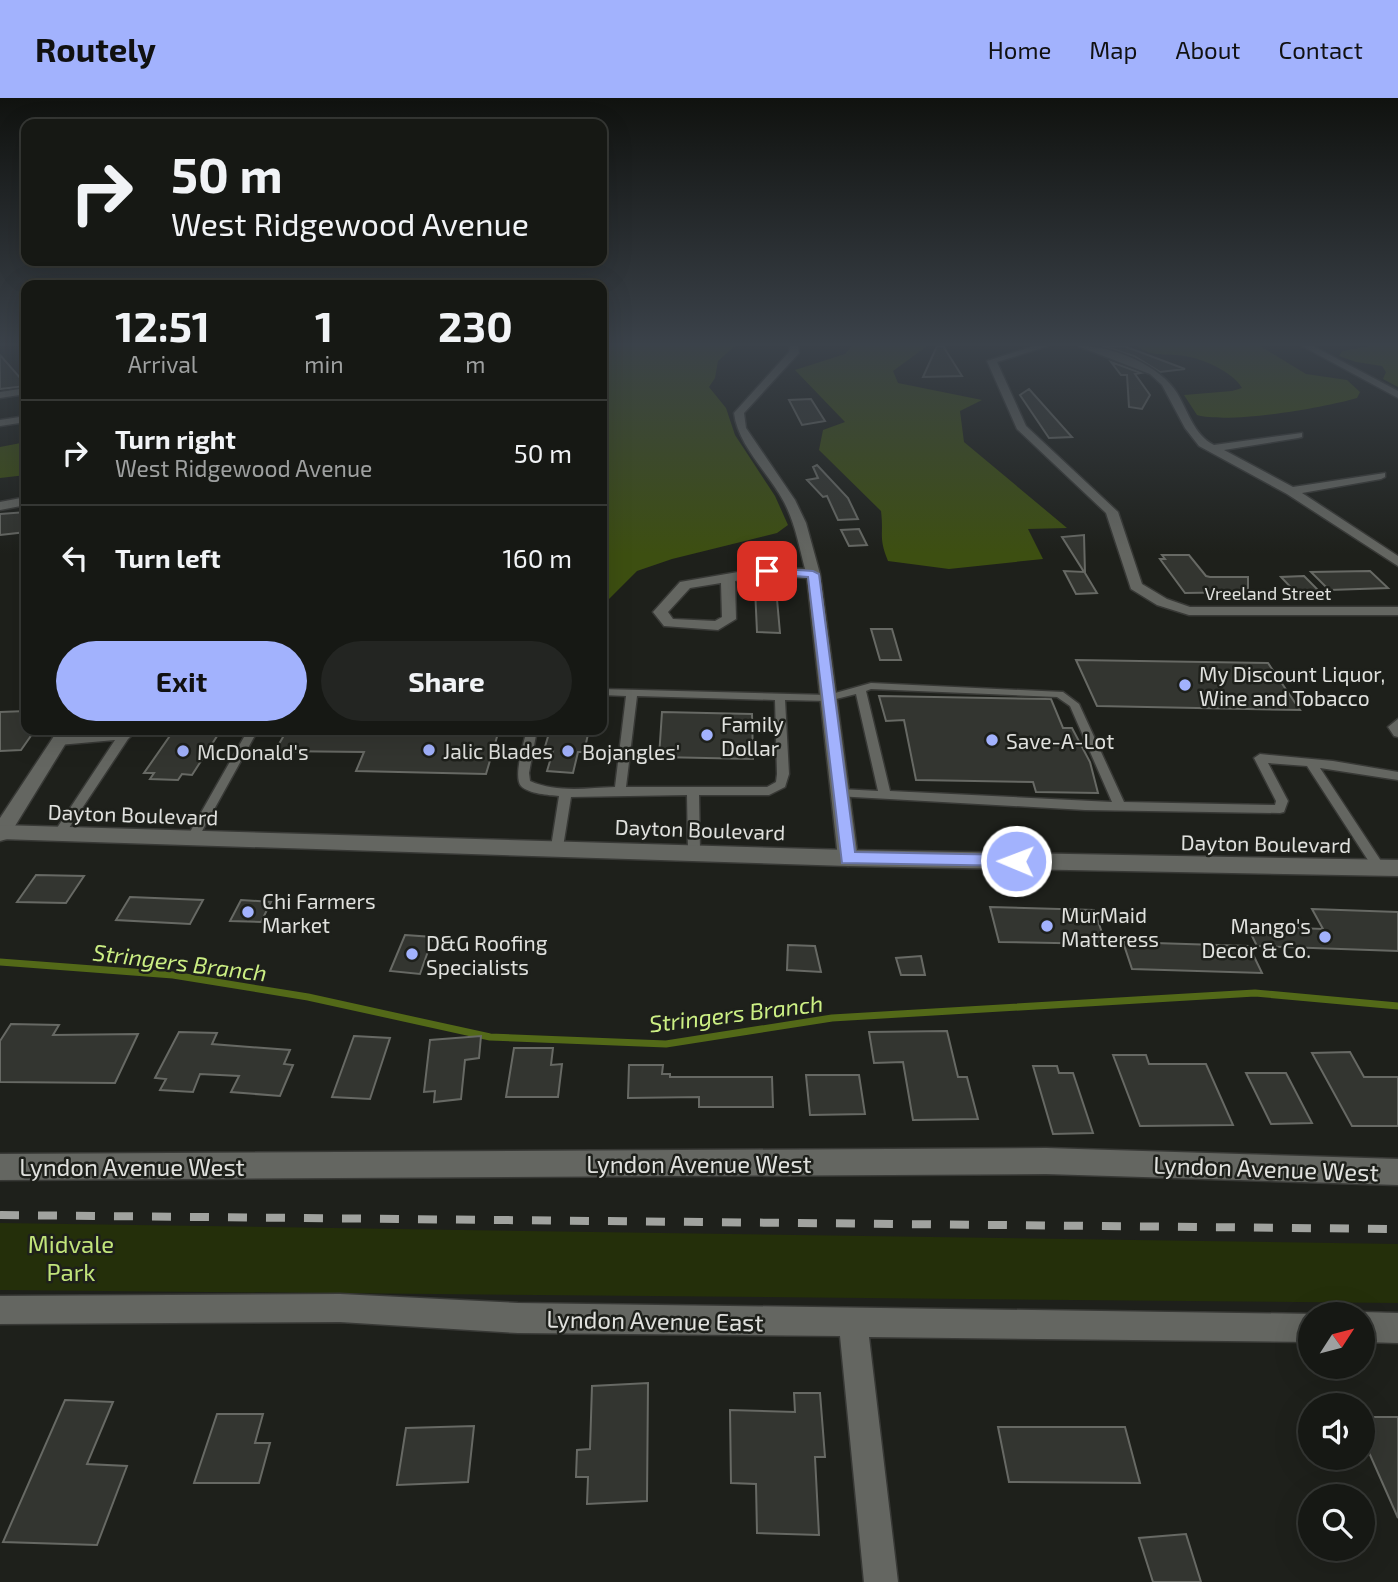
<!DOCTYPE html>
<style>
:root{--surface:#161814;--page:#232522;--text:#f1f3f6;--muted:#9ea0a0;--line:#353734;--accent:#a2b2fd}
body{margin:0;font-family:"Exo 2",sans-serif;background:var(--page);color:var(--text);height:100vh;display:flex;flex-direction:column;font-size:26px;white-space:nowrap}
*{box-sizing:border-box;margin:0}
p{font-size:23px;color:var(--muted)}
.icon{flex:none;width:38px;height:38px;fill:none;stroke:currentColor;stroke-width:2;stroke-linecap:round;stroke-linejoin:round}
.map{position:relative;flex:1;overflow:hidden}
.drawer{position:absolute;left:21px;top:182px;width:586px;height:455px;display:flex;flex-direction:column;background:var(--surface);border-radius:14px;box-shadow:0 7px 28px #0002,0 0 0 2px var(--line)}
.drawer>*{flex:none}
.top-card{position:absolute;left:21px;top:21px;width:586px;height:147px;border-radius:14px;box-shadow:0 7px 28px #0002,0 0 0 2px var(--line);background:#161814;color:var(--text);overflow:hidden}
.needle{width:46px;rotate:54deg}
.fabs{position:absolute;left:1298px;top:1204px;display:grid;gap:14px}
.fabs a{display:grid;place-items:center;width:77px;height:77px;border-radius:50%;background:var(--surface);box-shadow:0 7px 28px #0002,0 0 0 2px var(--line);font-size:35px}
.pin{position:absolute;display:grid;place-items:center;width:60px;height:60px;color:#fff;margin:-30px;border-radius:14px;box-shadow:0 4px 10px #0006}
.me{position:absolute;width:77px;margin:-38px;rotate:271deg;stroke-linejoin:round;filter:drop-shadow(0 0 5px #0008)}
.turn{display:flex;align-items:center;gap:24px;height:147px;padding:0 35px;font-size:32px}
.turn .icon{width:91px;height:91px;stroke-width:2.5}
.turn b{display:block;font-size:49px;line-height:60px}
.eta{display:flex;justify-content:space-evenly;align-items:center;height:119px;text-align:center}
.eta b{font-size:42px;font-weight:700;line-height:49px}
.primary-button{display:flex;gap:14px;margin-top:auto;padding:14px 35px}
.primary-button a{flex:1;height:80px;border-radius:42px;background:var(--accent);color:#111;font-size:28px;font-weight:700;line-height:80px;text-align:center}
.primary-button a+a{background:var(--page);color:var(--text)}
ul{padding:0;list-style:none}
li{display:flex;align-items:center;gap:21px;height:105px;padding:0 35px;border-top:2px solid var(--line)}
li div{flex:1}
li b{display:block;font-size:26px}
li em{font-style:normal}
header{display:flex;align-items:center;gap:42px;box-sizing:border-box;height:98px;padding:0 35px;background:var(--accent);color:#111}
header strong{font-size:33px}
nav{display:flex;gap:38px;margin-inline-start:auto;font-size:24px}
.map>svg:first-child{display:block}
.green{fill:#242f0a}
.forest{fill:#3d4f11}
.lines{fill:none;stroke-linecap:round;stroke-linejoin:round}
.stream{stroke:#536918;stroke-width:7}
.building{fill:#333530;stroke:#676964;stroke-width:2}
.service-casing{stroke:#383936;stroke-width:3}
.minor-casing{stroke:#383936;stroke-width:3}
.secondary-casing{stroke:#383936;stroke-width:3}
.service{fill:#646661;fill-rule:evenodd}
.minor{fill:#646661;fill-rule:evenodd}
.secondary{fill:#646661;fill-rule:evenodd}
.rail{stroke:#a1a39f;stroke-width:8;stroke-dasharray:19 19;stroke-linecap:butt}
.route{fill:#a2b2fd;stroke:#6974a4;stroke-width:2}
.poi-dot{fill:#a2b2fd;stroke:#1e201b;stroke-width:2.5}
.labels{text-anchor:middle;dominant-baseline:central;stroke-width:5;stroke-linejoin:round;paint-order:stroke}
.far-street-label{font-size:18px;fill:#e0e1de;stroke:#1e201b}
.poi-label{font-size:21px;fill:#e0e1de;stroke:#1e201b;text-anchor:start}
.street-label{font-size:21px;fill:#e0e1de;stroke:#1e201b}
.water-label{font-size:23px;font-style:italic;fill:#ccef84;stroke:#1e201b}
.near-street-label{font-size:24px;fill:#e0e1de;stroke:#1e201b}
.near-park-label{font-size:24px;fill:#c1e47a;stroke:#1e201b}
</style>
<header>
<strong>Routely</strong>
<nav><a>Home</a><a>Map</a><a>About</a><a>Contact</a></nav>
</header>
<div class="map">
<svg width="1398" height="1484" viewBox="0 0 1398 1484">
<rect width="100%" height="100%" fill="#1e201b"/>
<path class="green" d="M0 1125 1398 1146V1205L0 1192Z"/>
<path class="forest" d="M602 248H735L718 263 715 280 709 289 726 310 735 337 775 398 788 427 777 435 672 461 637 473 602 508Z
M852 248H927L893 273 898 285 982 302 960 313 964 344 1067 430 1028 431 1043 461 949 471 888 463C878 439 884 437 881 413L819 352 823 332 845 324 795 272 845 256Z
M1137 248H1260L1306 276 1347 282 1360 294 1357 300C1323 310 1230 326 1197 317L1184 297 1232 293 1242 290C1232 273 1203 261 1185 258 1167 255 1153 260 1137 248Z
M1370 248H1398V289L1383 281 1386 274 1382 268 1356 264 1339 258 1342 253Z
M26 344V377L0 380V349Z"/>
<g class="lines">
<path class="stream" d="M0 864 173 877 308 899 490 939 666 946 832 920 1255 895 1398 908"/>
</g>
<path class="building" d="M937 248H943L962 278 923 279Z
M1102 248H1124L1185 271 1160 274 1134 258Z
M0 257 21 281 26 280V288L0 291Z
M1111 264 1141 275 1135 276 1150 297 1142 311 1129 309 1127 277H1121Z
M1029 291 1072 339 1049 340 1020 297Z
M811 301 825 323 802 327 789 302Z
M817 367 848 400 858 421 838 422 827 398 823 399 807 382 818 380 813 369Z
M26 414V434L0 437V416Z
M859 431 867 447 849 448 841 432Z
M1084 437 1085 475 1097 495 1076 496 1064 473 1084 474 1062 439Z
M1162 457H1189L1206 478 1210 479H1248V494L1185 495 1160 461H1165Z
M1370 473 1388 490 1329 492 1311 474Z
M1304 478 1321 495 1297 496 1281 479Z
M755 490H776L780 535 757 534Z
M871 531H892L901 562H880Z
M1076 562 1268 565 1300 612 1097 608Z
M879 598 1051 601 1063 630H1072L1090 664 1098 695 1036 694 1033 684 916 682 904 622 886 623Z
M26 613V632H35L21 652 0 653V614Z
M662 614 752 616 753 661 659 659Z
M174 632H221L192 677 182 676 178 682 150 681 154 675H144Z
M287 632H499L486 676 356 673 364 654 275 653Z
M550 632H589L584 654H578L573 675 547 673 553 653 544 652Z
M36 777 84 778 66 805 17 804Z
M130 799 203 802 190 826 116 822Z
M241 802 271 804 261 824 230 823Z
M990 809 1094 812 1106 846 999 844Z
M1312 811 1398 814V853L1257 848 1247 828 1323 831Z
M405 837 433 839 420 876 390 873Z
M1123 844 1249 848 1262 875 1132 871Z
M788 847 815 848 821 874 787 872Z
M921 858 925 877H901L896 860Z
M11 926 59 927 53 937 138 936 115 985 0 984V943Z
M947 933 958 979H967L978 1021 913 1022 903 964 874 965 869 934Z
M179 934 217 935 212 946 290 952 284 966 293 967 280 998 231 994 239 978 200 976 193 994 160 992 166 981 155 980Z
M354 938 390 940 370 1001 332 999Z
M481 938 479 960 465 962 461 1001 434 1004 435 993 424 994 430 942Z
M514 950H553L551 967 562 966 558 999H506Z
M1350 954 1364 979H1398V1028H1352L1312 955Z
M1113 957H1146L1149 966H1206L1233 1027 1140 1028Z
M629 967H663L662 976H670V979H772L773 1009H699V999L628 1000Z
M1033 968H1057L1059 975H1073L1093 1035 1053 1036Z
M1246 975H1286L1312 1025 1271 1026Z
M806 977H859L865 1016 810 1017Z
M648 1285 647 1403 587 1406 588 1379H576L577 1352 590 1351 592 1288Z
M794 1295H820L825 1359H815L819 1437 757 1435 756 1386 731 1385 730 1312 795 1314Z
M65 1302 113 1304 87 1366 127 1368 97 1447 3 1444Z
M217 1316H263L255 1345H270L259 1385H194Z
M1363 1319H1398V1420L1363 1341Z
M474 1328 468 1384 397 1387 406 1330Z
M998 1329H1125L1140 1385 1009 1384Z
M1186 1436 1201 1484H1153L1139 1440Z"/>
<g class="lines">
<g class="service-casing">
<path id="service" d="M871 585 1063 594 1079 606 1124 704 1275 707 1276 703 1254 660 1260 656 1333 663 1398 674V682L1320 670 1385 769 1383 773H1375L1307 668 1268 665 1288 703 1284 714 1280 715 1085 712 836 698 834 695 836 692 840 691 878 693 856 596 828 603 785 602 789 676 785 689 769 697H699L700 753 698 756H690L688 753 687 697 571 699 563 749 561 752H553L551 749 559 698C549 697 529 696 521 688 513 679 524 643 527 632H537L529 675 530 683C557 695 587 690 615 689L626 598 602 597V591L828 597ZM871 591 1057 599 1070 608 1112 704 890 693 866 593ZM637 598 775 602 777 676 776 684 767 689H626Z
M1398 621V639L1394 638 1388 629Z
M125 632H137L128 641 63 739H55L53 736 55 733 115 642 59 647 55 646 54 643 55 640 121 634Z
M248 632H258L196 744H188L186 741Z"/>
</g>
<g class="minor-casing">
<path id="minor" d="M790 248H798L799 255 744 315 746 330 795 402 806 425 820 476 858 760 855 765 848 768 841 765 838 760 807 480 767 477 735 483 736 521 718 532 664 528 653 514 680 484 767 469 805 471C799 448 795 425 784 404 769 375 738 348 734 315L789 254ZM721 485 722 519 715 523 673 521 668 514 690 490Z
M1034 248H1048L997 264 1026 328 1118 414 1142 486 1167 501 1190 509H1398V517H1189L1157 507 1131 491 1106 415 1017 331 987 263Z
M1078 248C1111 247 1160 267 1177 295 1188 313 1194 337 1214 347L1302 335V339L1298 340 1224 352 1293 389 1385 375V379L1381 381 1302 395 1398 458V468L1287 396 1199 348 1185 330 1162 287 1150 276Z
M1302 248H1313L1398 293V300Z
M26 290V296L0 300V294Z
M26 318V324L0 328V322Z
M26 399V407L0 412V404Z
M58 632H74L7 741 0 743V720Z
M1046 1050 1398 1061V1087L1046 1076 0 1082V1056Z
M340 1196 518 1205 1316 1216H1311V1244L869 1239 898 1484H864L840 1238 518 1235 340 1224 0 1226V1198Z
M1363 1214 1398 1215V1245L1363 1244V1216H1358Z"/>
</g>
<g class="secondary-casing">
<path id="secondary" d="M0 727 848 752 1398 762V778L848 768 0 741Z"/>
</g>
<use href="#service" class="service"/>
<use href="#minor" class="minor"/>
<use href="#secondary" class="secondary"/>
<path class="rail" d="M0 1117 1398 1131"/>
</g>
<linearGradient id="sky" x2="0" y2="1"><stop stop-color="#10120f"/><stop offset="0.54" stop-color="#3b424a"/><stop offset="1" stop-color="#3b424a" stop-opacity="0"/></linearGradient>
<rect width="1398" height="456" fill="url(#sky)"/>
<path class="route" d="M767 470 813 473 819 476 855 754 1016 757 1021 759 1024 763 1021 768 842 765 808 479 763 476V471Z"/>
<g class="poi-dot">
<circle cx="1185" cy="587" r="7"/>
<circle cx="707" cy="637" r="7"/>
<circle cx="992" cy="642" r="7"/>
<circle cx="429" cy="652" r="7"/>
<circle cx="183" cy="653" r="7"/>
<circle cx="568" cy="653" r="7"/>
<circle cx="248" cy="814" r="7"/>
<circle cx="1047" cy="828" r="7"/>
<circle cx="1325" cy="839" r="7"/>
<circle cx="412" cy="856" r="7"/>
</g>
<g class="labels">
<g class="far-street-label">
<text x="1268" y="495">Vreeland Street</text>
</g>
<g class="poi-label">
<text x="1199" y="575">My Discount Liquor,<tspan x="1199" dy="24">Wine and Tobacco</tspan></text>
<text x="721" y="625">Family<tspan x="721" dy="24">Dollar</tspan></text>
<text x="1006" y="642">Save-A-Lot</text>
<text x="443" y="652">Jalic Blades</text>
<text x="197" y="653">McDonald's</text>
<text x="582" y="653">Bojangles'</text>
<text x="262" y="802">Chi Farmers<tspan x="262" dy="24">Market</tspan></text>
<text x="1061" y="816">MurMaid<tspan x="1061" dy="24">Matteress</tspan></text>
<text x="1311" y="827" text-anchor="end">Mango's<tspan x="1311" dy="24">Decor &amp; Co.</tspan></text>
<text x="426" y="844">D&amp;G Roofing<tspan x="426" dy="24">Specialists</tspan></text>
</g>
<g class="street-label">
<text transform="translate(133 716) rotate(2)">Dayton Boulevard</text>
<text transform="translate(700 731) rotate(2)">Dayton Boulevard</text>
<text transform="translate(1266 745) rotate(1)">Dayton Boulevard</text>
</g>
<g class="water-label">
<text transform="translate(180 864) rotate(7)">Stringers Branch</text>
<text transform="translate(736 915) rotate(-7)">Stringers Branch</text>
</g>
<g class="near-street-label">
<text x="699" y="1065">Lyndon Avenue West</text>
<text x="132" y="1068">Lyndon Avenue West</text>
<text transform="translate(1266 1070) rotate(2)">Lyndon Avenue West</text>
<text transform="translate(655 1222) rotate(1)">Lyndon Avenue East</text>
</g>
<g class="near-park-label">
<text x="71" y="1145">Midvale<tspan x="71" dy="28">Park</tspan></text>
</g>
</g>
</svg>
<div class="fabs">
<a><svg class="needle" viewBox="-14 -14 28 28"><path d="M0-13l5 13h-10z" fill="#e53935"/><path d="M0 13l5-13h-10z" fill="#9ea0a0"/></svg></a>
<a><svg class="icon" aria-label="sound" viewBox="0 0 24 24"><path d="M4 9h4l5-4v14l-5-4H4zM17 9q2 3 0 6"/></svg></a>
<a><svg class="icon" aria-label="search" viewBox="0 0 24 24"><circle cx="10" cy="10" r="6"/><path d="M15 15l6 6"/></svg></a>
</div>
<div class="pin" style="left:767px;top:473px;background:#d93025"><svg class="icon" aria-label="arrive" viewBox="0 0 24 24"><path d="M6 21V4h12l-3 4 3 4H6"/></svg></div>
<svg class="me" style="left:1016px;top:763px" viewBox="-20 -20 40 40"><circle r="17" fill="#a2b2fd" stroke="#fff" stroke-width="3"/><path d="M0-11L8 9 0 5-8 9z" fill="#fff"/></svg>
<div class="top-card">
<div class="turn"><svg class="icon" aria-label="right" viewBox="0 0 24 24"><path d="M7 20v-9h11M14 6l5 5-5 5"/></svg><div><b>50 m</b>West Ridgewood Avenue</div></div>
</div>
<section class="drawer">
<div class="eta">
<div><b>12:51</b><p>Arrival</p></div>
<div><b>1</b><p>min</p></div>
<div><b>230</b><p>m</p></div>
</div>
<ul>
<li><svg class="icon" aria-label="right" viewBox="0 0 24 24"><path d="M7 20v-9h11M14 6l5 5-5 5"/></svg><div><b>Turn right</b><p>West Ridgewood Avenue</p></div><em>50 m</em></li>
<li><svg class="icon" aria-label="left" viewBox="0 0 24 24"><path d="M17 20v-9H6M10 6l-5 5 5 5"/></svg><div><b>Turn left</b></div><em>160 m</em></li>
</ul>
<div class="primary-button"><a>Exit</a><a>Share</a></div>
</section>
</div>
